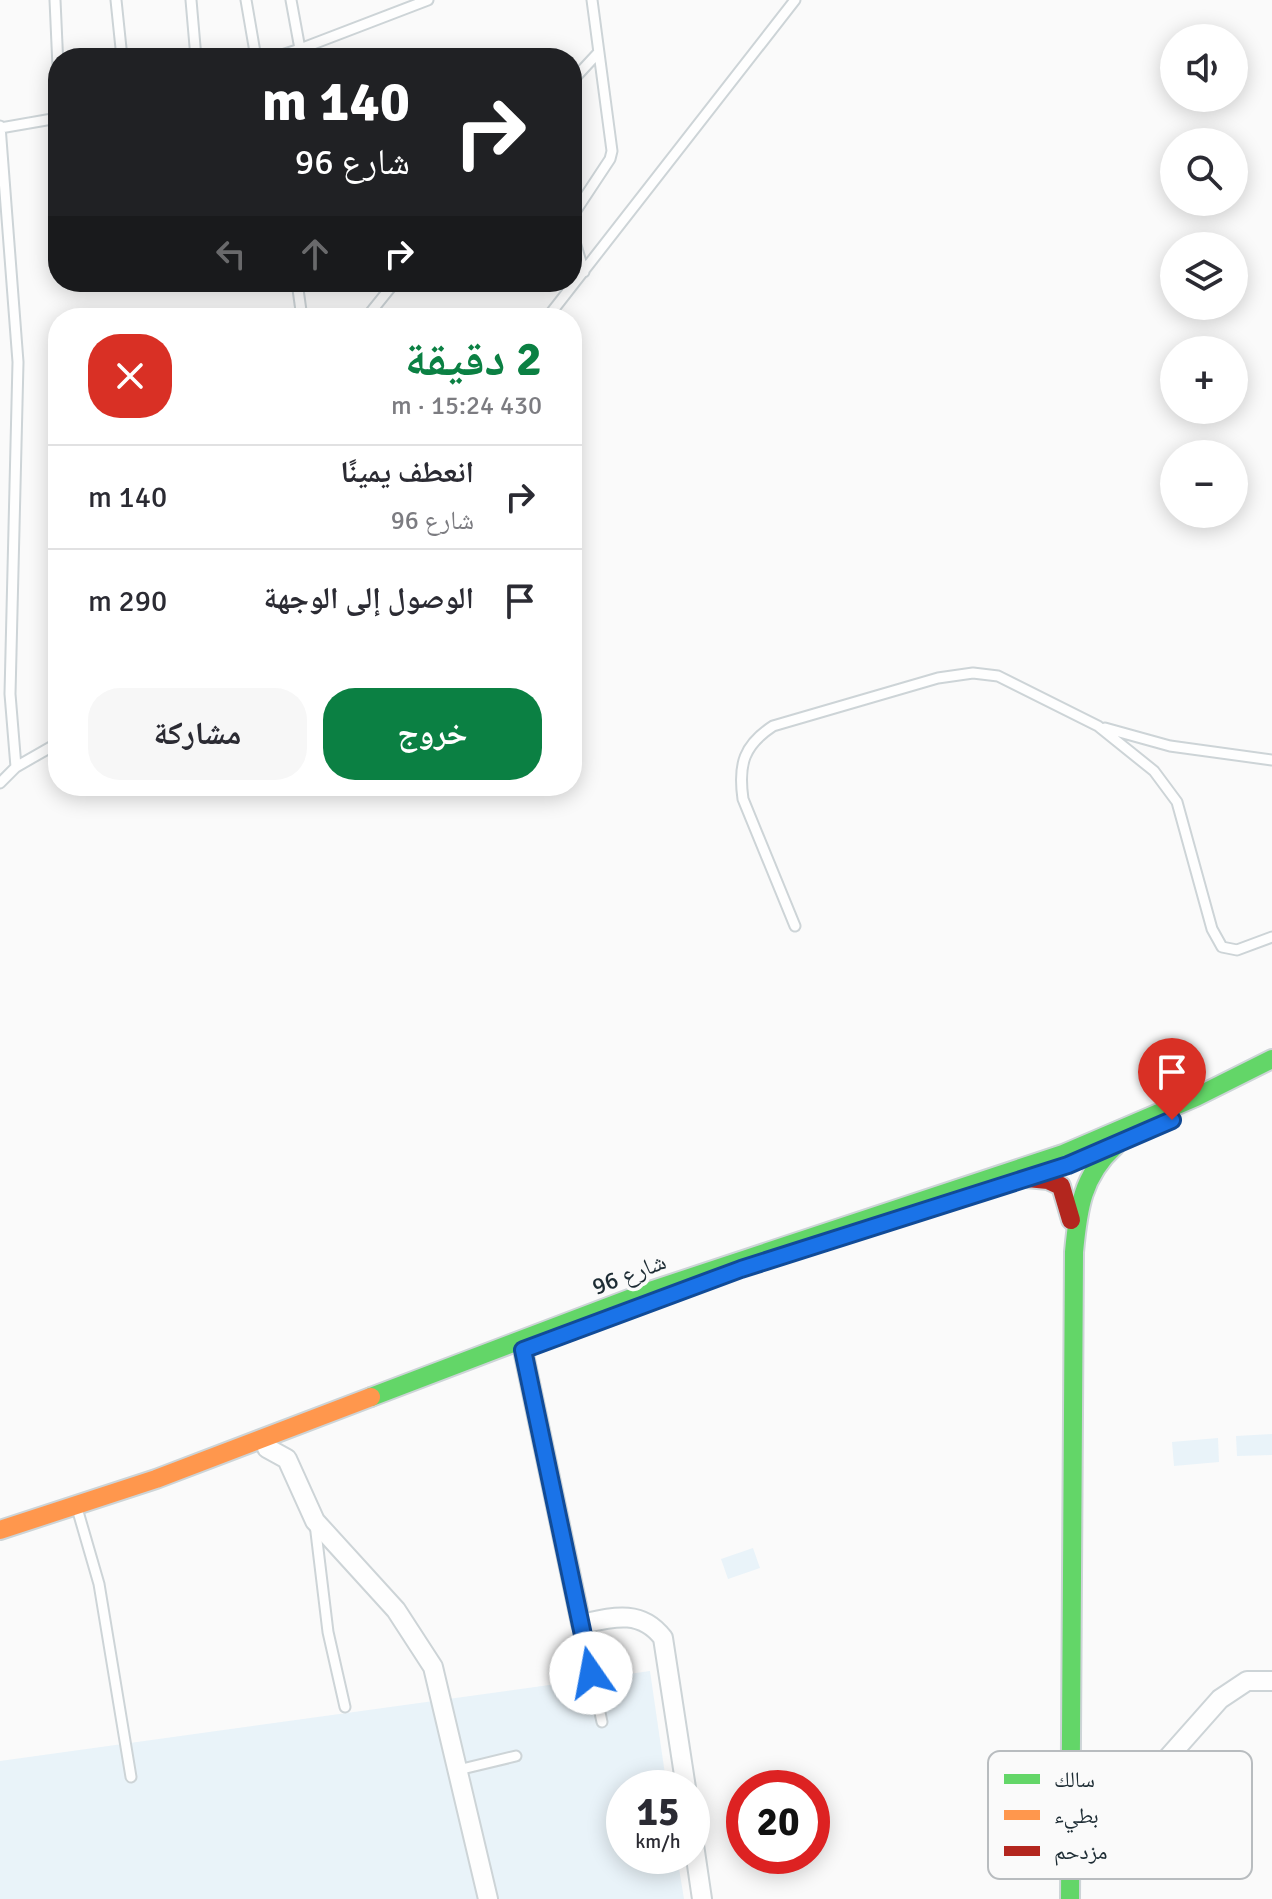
<!DOCTYPE html>
<html lang="ar">
<meta charset="utf-8">
<style>
:root{--surface:#fff;--page:#f7f7f7;--text:#2b2b33;--muted:#7c7c81;--line:#e1e1e2;--accent:#0b8043}
body{margin:0;font-family:Signika,"Noto Naskh Arabic",sans-serif;background:var(--page);color:var(--text);direction:rtl;height:100vh;display:flex;flex-direction:column;font-size:30px;white-space:nowrap}
*{box-sizing:border-box;margin:0}
p{font-size:26px;color:var(--muted)}
.icon{flex:none;width:44px;height:44px;fill:none;stroke:currentColor;stroke-width:2;stroke-linecap:round;stroke-linejoin:round}
.map{position:relative;flex:1;overflow:hidden;direction:ltr}
.sheet{position:absolute;left:48px;top:308px;width:534px;height:488px;display:flex;flex-direction:column;background:var(--surface);border-radius:32px;box-shadow:0 4px 20px #0003;direction:rtl}
.sheet>*{flex:none}
.hud{position:absolute;left:48px;top:48px;width:534px;height:244px;border-radius:32px;box-shadow:0 4px 20px #0003;direction:rtl;background:#202124;color:#fff;overflow:hidden}
.fabs{position:absolute;left:1160px;top:24px;display:grid;gap:16px}
.fabs a{display:grid;place-items:center;width:88px;height:88px;border-radius:50%;background:var(--surface);box-shadow:0 4px 20px #0003;font-size:40px}
.speed{position:absolute;left:606px;top:1770px;display:flex;gap:16px;font-size:40px;font-weight:700;text-align:center}
.speed>*{display:grid;place-content:center;width:104px;height:104px;border-radius:50%;background:var(--surface);box-shadow:0 4px 20px #0003;line-height:1}
.speed small{font-size:20px;font-weight:400}
.speed .limit{border:12px solid #d22;background:#fff;color:#111}
.pin{position:absolute;display:grid;place-items:center;width:68px;height:68px;color:#fff;margin:-82px -34px;border-radius:50% 50% 50% 0;rotate:-45deg;box-shadow:0 0 8px #0007}
.pin .icon{rotate:45deg}
.me{position:absolute;width:88px;margin:-44px;rotate:348deg;stroke-linejoin:round;filter:drop-shadow(0 0 6px #0008)}
.turn{display:flex;align-items:center;gap:28px;height:168px;padding:0 40px;font-size:36px}
.turn .icon{width:104px;height:104px;stroke-width:2.5}
.turn b{display:block;font-size:56px;line-height:68px}
.lanes{display:flex;align-items:center;height:76px;padding:0 40px;background:#0003;justify-content:center;gap:40px;direction:ltr}
.lanes .off{opacity:.35}
.round{display:grid;place-items:center;flex:none;width:84px;height:84px;border-radius:32px;background:var(--page)}
.summary{display:flex;align-items:center;justify-content:space-between;height:136px;padding:0 40px}
h1{font-size:48px;font-weight:700;line-height:60px;color:var(--accent)}
.primary-button{display:flex;gap:16px;margin-top:auto;padding:16px 40px}
.primary-button a{flex:1;height:92px;border-radius:32px;background:var(--accent);color:#fff;font-size:32px;font-weight:700;line-height:92px;text-align:center}
.primary-button a+a{background:var(--page);color:var(--text)}
ul{padding:0;list-style:none}
li{display:flex;align-items:center;gap:24px;height:104px;padding:0 40px;border-top:2px solid var(--line)}
li div{flex:1}
li b{display:block;font-size:30px}
li em{font-style:normal}
.map>svg:first-child{display:block}
.built{fill:#e9f3f9}
.lines{fill:none;stroke-linecap:round;stroke-linejoin:round}
.lane-casing{stroke:#cdd4d7;stroke-width:13}
.street-casing{stroke:#cdd4d7;stroke-width:22}
.fast-casing{stroke:#cdd4d7;stroke-width:22}
.slow-casing{stroke:#cdd4d7;stroke-width:22}
.jam-casing{stroke:#cdd4d7;stroke-width:22}
.lane{stroke:#fefefe;stroke-width:9}
.street{stroke:#fefefe;stroke-width:18}
.fast{stroke:#63d668;stroke-width:18}
.slow{stroke:#ff974d;stroke-width:18}
.jam{stroke:#b3261e;stroke-width:18}
.route-casing{stroke:#114b97;stroke-width:20}
.route{stroke:#1a73e8;stroke-width:14}
.labels{text-anchor:middle;dominant-baseline:central;stroke-width:7;stroke-linejoin:round;paint-order:stroke}
.street-label{font-size:24px;fill:#1d2c34;stroke:#fafafa}
.key{fill:#fafafa;stroke:#b8bcbf;stroke-width:2}
.key-label{font-size:22px;fill:#1d2c34}
</style>
<div class="map">
<svg width="1272" height="1899" viewBox="0 0 1272 1899">
<rect width="100%" height="100%" fill="#fafafa"/>
<path class="built" d="M1272 1434V1455L1237 1456 1236 1436Z
M1218 1438 1219 1462 1174 1466 1172 1442Z
M753 1548 760 1568 728 1579 721 1559Z
M650 1671 667 1788H624V1856H677L684 1899H0V1761Z"/>
<g class="lines">
<g class="lane-casing">
<path id="lane" d="M55 0 58 67
M116 0 122 58
M191 0 196 58
M246 0 256 58
M291 0 300 49 428 0
M273 58 300 49V58
M572 81 598 53
M0 126 18 362 10 694 16 767
M0 128 58 118
M572 225 573 215 610 159 612 151 592 0
M572 232 584 272
M297 282 302 318
M366 318 395 282
M547 318 795 0
M1105 728 1170 746 1272 760
M0 783 16 767 58 743
M795 926 743 799C738 764 744 745 773 726L938 678 973 673 998 676 1098 726 1154 771 1177 802 1212 929 1222 947 1237 950 1272 937
M79 1515 99 1584 131 1777
M315 1524 328 1632 345 1707
M581 1624 602 1722
M458 1770 516 1756"/>
</g>
<g class="street-casing">
<path id="street" d="M523 1350 581 1624C613 1617 641 1609 663 1638L686 1788
M267 1448 287 1459 315 1521 396 1610 433 1667 488 1899
M692 1831 702 1899
M1071 1867 1220 1699 1247 1681H1272"/>
</g>
<g class="fast-casing">
<path id="fast" d="M371 1397 650 1291 1063 1154 1196 1097 1272 1059
M1070 1899 1074 1252C1078 1209 1082 1176 1115 1146"/>
</g>
<g class="slow-casing">
<path id="slow" d="M0 1530 156 1479 371 1397"/>
</g>
<g class="jam-casing">
<path id="jam" d="M1027 1178 1048 1180 1061 1186 1071 1220"/>
</g>
<use href="#lane" class="lane"/>
<use href="#street" class="street"/>
<use href="#fast" class="fast"/>
<use href="#slow" class="slow"/>
<use href="#jam" class="jam"/>
</g>
<g class="lines">
<g class="route-casing">
<path id="route" d="M591 1673 523 1350 741 1269 1068 1165 1172 1120"/>
</g>
<use href="#route" class="route"/>
</g>
<g class="labels">
<g class="street-label">
<text transform="translate(629 1274) rotate(-21)">شارع 96</text>
</g>
</g>
<rect x="988" y="1751" width="264" height="128" rx="12" class="key"/>
<rect x="1004" y="1774" width="36" height="10" fill="#63d668"/>
<rect x="1004" y="1810" width="36" height="10" fill="#ff974d"/>
<rect x="1004" y="1846" width="36" height="10" fill="#b3261e"/>
<g class="key-label">
<text x="1054" y="1787">سالك</text>
<text x="1054" y="1823">بطيء</text>
<text x="1054" y="1859">مزدحم</text>
</g>
</svg>
<div class="fabs">
<a><svg class="icon" aria-label="sound" viewBox="0 0 24 24"><path d="M4 9h4l5-4v14l-5-4H4zM17 9q2 3 0 6"/></svg></a>
<a><svg class="icon" aria-label="search" viewBox="0 0 24 24"><circle cx="10" cy="10" r="6"/><path d="M15 15l6 6"/></svg></a>
<a><svg class="icon" aria-label="layers" viewBox="0 0 24 24"><path d="M12 4l9 5-9 5-9-5zM3 14l9 5 9-5"/></svg></a>
<a>+</a>
<a>−</a>
</div>
<div class="speed"><div>15<small>km/h</small></div><div class="limit">20</div></div>
<div class="pin" style="left:1172px;top:1120px;background:#d93025"><svg class="icon" aria-label="arrive" viewBox="0 0 24 24"><path d="M6 21V4h12l-3 4 3 4H6"/></svg></div>
<svg class="me" style="left:591px;top:1673px" viewBox="-20 -20 40 40"><circle r="19" fill="#fff"/><path d="M0-13L10 11 0 6-10 11z" fill="#1a73e8"/></svg>
<div class="hud">
<div class="turn"><svg class="icon" aria-label="right" viewBox="0 0 24 24"><path d="M7 20v-9h11M14 6l5 5-5 5"/></svg><div><b>140 m</b>شارع 96</div></div>
<div class="lanes"><svg class="icon off" aria-label="left" viewBox="0 0 24 24"><path d="M17 20v-9H6M10 6l-5 5 5 5"/></svg><svg class="icon off" aria-label="ahead" viewBox="0 0 24 24"><path d="M12 20V5M6 11l6-6 6 6"/></svg><svg class="icon" aria-label="right" viewBox="0 0 24 24"><path d="M7 20v-9h11M14 6l5 5-5 5"/></svg></div>
</div>
<section class="sheet">
<div class="summary"><div><h1>2 دقيقة</h1><p>430 m · 15:24</p></div><a class="round" style="background:#d93025;color:#fff"><svg class="icon" aria-label="close" viewBox="0 0 24 24"><path d="M6 6l12 12M18 6L6 18"/></svg></a></div>
<ul>
<li><svg class="icon" aria-label="right" viewBox="0 0 24 24"><path d="M7 20v-9h11M14 6l5 5-5 5"/></svg><div><b>انعطف يمينًا</b><p>شارع 96</p></div><em>140 m</em></li>
<li><svg class="icon" aria-label="arrive" viewBox="0 0 24 24"><path d="M6 21V4h12l-3 4 3 4H6"/></svg><div><b>الوصول إلى الوجهة</b></div><em>290 m</em></li>
</ul>
<div class="primary-button"><a>خروج</a><a>مشاركة</a></div>
</section>
</div>
